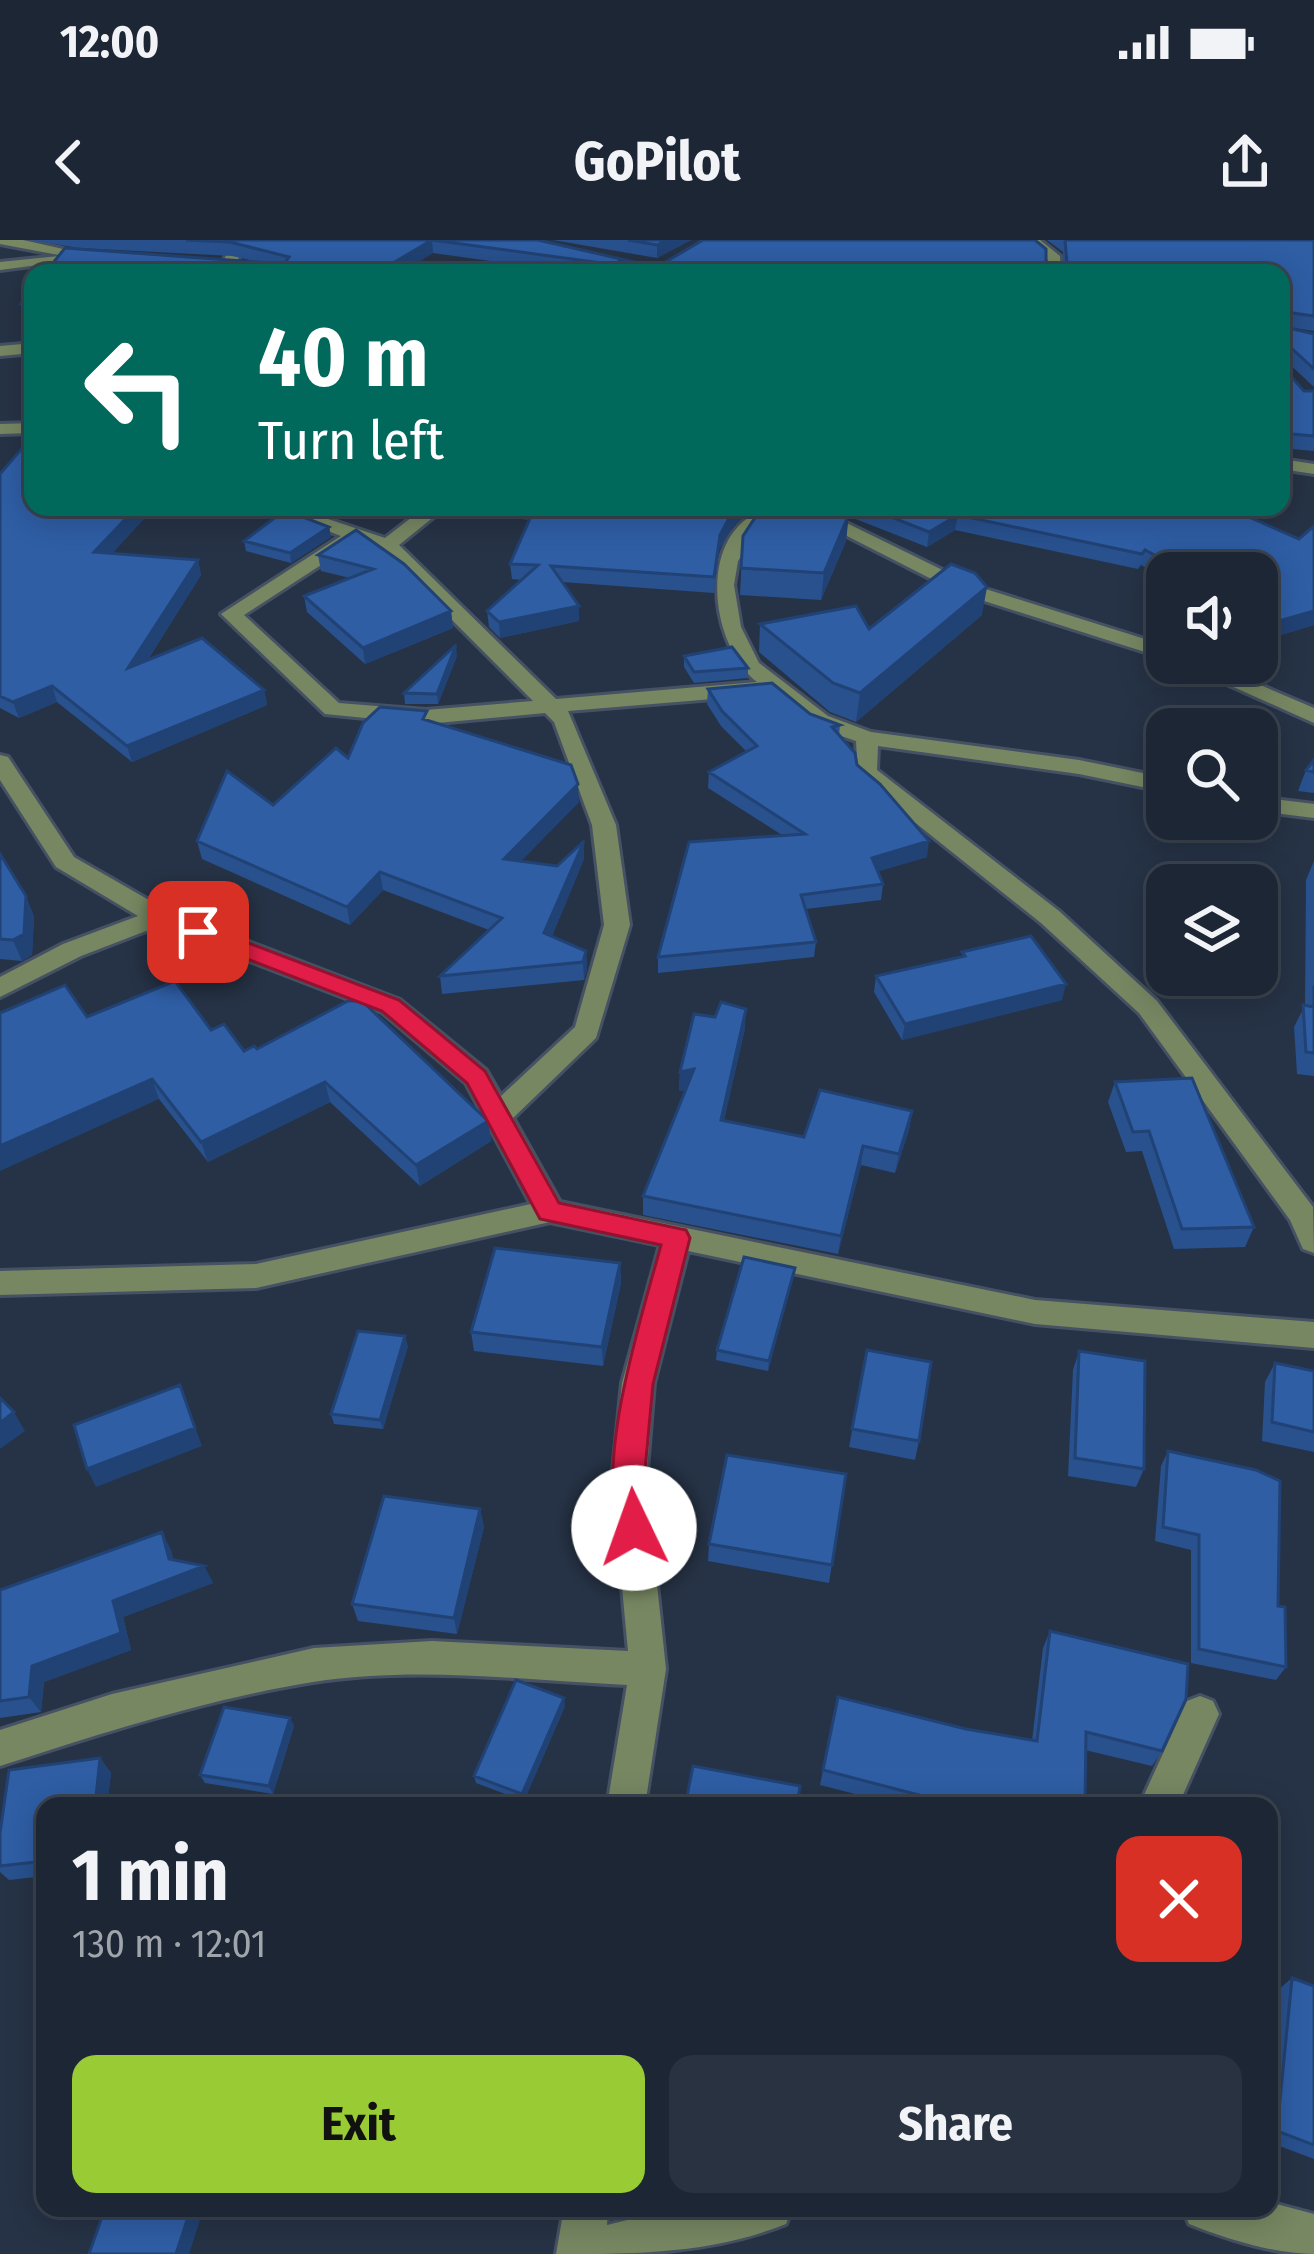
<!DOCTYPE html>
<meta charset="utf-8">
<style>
:root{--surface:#1c2634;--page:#293240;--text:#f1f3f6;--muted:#a0a5ac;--line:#3a434f;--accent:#99cb35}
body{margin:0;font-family:"Fira Sans Condensed",sans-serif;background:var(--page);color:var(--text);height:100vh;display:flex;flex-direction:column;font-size:45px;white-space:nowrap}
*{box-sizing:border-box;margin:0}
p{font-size:39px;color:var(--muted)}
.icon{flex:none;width:66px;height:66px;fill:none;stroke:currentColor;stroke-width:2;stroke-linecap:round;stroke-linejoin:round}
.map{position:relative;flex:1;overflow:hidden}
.drawer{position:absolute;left:36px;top:1557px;width:1242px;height:420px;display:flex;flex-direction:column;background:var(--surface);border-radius:24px;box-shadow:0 6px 30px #0003,0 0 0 3px var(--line)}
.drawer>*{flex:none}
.banner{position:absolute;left:24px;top:24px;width:1266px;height:252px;border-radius:24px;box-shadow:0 6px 30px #0003,0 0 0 3px var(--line);background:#00695c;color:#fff;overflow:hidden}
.fabs{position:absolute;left:1146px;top:312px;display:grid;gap:24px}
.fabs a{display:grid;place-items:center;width:132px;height:132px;border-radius:24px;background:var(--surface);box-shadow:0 6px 30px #0003,0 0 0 3px var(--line);font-size:60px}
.pin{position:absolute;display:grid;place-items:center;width:102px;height:102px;color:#fff;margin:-51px;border-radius:24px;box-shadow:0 6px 18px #0006}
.me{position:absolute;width:132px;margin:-66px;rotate:357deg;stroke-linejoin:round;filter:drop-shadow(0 0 9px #0008)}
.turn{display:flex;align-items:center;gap:42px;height:252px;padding:0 36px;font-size:54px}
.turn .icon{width:156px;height:156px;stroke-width:2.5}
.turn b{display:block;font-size:84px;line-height:102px}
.round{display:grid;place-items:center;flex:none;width:126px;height:126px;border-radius:24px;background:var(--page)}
.headline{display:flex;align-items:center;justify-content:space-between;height:204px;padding:0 36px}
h1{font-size:72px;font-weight:700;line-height:90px}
.primary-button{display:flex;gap:24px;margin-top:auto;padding:24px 36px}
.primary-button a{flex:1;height:138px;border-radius:24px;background:var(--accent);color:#111;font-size:48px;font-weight:700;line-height:138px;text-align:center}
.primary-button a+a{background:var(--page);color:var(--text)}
.status{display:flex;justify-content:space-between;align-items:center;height:84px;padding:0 60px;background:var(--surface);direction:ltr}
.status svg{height:33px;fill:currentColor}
header{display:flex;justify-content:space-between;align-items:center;height:156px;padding:0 36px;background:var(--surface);font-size:54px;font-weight:700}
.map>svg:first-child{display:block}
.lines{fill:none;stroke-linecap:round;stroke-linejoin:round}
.minor-casing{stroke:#465263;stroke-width:6}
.minor{fill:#778762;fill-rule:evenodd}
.wall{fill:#28518e}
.shaded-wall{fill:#214274}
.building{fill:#2f5ea5;stroke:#214274;stroke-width:3}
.route{fill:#e11d48;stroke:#92132f;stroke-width:3}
</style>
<div class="status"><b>12:00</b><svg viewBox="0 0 49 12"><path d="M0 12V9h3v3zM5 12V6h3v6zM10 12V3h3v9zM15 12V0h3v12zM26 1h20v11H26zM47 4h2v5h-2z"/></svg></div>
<header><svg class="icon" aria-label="back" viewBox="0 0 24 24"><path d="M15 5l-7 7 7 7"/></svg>GoPilot<svg class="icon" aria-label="share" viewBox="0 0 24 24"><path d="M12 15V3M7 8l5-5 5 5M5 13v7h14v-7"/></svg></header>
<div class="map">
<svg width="1314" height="2014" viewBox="0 0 1314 2014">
<rect width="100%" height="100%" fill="#263346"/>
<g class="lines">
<g class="minor-casing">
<path id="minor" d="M0 0H23L108 19 101 23 0 4Z
M235 0H249L230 33H216Z
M1024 0H1040L1060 16 1061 33H1047L1048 20Z
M59 16 54 23 0 30V22Z
M33 103V113L0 116V106Z
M33 183V193L0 194V184Z
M1281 219 1314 224V234L1281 229Z
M265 267H292L385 298 425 267H446L399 305 556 459 757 442C702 398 697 267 787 267L760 287 738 321 734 345 741 387 759 423 828 476 871 492 1079 520 1167 538V552L1079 534 878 506 877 530 1059 671 1157 761 1313 967 1314 1013 1303 1009 1290 980 1139 773 1041 683 858 537 856 501 812 486 772 454 568 471 616 585 630 685 596 798 513 878 560 962 1035 1060 1314 1082V1108L1035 1084 688 1011 654 1143 646 1241 666 1429 645 1566H607L627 1445C524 1440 416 1426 313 1442 207 1459 102 1493 0 1526V1490L112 1454 314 1408 432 1401 628 1411 612 1241 622 1143 660 1005 550 982 256 1048 0 1055V1031L256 1024 531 964 466 843 382 772 159 686 81 716 0 757V737L63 704 138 676 56 627 0 540V515L8 517 74 617 168 671 400 760 486 830 501 856 575 787 604 685 592 585 554 482 545 473 426 484 325 474 221 374 341 296ZM358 301 381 309 533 461 426 470 339 463 244 375Z
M790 267H814L973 345 1167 406V419L959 353Z
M1180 423H1209L1314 468V483Z
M1257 557 1314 564V578L1257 571Z
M1200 1456 1213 1461 1219 1474 1178 1566H1139L1187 1461Z
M1269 1962 1314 1974V2014C1274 2014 1227 1999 1189 1984L1183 1968H1269Z
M564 1968H608L607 1985 676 1968H792L786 1984C711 2014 635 2014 556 2014Z"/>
</g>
<use href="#minor" class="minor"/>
</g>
<path class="wall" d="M30 0H538L643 24 1063 23V12L1047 0H1314V91L1282 86 1314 94V147L1284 119H1282V126L1304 151H1314V211L1281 208V33H575L433 13 400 33 258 22 232 16 79 8Z
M553 0H691L657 18Z
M33 48V78H25L21 64Z
M0 234 112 314 198 320 201 335 147 421 264 450 267 465 132 522 57 462 19 478 0 468Z
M521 267H1226L1299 299 1314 286V385L1274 397 1257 387V333H1167V339L1141 325 1138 329 955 290 927 307 848 276 846 301 821 360 740 355 743 296 762 267 757 268 733 286 719 310 714 353 562 342 579 381 500 398 489 387 487 371 522 340 512 339 510 324 529 280 522 279Z
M329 287 331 297 291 323 246 311 244 301Z
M356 290 451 371 453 388 365 424 307 372 304 356 350 338 321 331 318 315Z
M982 375 856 482 830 472 759 412 760 384 869 389Z
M457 416 438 464H405L404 453Z
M684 416 748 428V438L694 443 684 427Z
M708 449 810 474 840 485 839 495 857 525 927 617 878 631 883 644 881 660 806 669 816 702 814 717 658 733V717L782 595 708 548 709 532 746 511 721 486 707 464Z
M428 480 579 562 521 621 557 626 584 601V619L552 696 586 711 587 729 584 740 442 754 440 736 489 690 383 650 350 685 202 619 197 601 273 565 348 518Z
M1314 520V553L1298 551 1306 530Z
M0 614 26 656 34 677 32 715 22 721 0 719Z
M1314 621V836L1297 834 1294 787 1305 765 1306 640Z
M962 712 1062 760 902 800 874 752 876 736 962 717Z
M87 777 211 790 244 811 257 809 488 881 491 901 420 946 330 862 208 922 159 859Z
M745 788 724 880 804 897 912 871 909 890 895 933 861 925 838 1014 643 975V956L686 850 679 851 680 832Z
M1115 842 1254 987 1245 1007 1174 1009 1142 911 1126 912 1108 862Z
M620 1023 621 1043 603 1126 474 1111 471 1092Z
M793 1038 768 1131 716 1120 717 1110Z
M408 1106 383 1189 334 1184 331 1174Z
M867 1110 919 1201 915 1220 849 1207Z
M1079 1111 1144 1229 1136 1247 1068 1236 1073 1130Z
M1275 1123 1314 1131V1212L1262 1201 1265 1142Z
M1168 1211 1286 1427 1276 1440 1191 1423V1310L1155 1301 1161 1226Z
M846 1234 829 1343 708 1321 709 1304Z
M480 1269 484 1287 457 1394 358 1381 352 1364Z
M171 1310 173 1320 204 1326 213 1343 123 1377 131 1410 44 1442 41 1472 0 1478V1350Z
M1050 1391 1162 1511 1152 1526 1085 1510V1566H902L820 1545 838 1457 966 1489 1032 1501 1043 1408Z
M565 1466 524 1561 476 1543 474 1536Z
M294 1486 273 1554 205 1543 200 1535Z
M100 1518 111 1533 107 1566H45V1636L9 1640 0 1632V1593L9 1530Z
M1292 1738 1314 1746V1919L1269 1902V1844L1279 1749Z
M105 1968H268L203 1971Z"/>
<path class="shaded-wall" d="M432 0 433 13 400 33H376Z
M667 0H691L657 18V5Z
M137 267H155L99 328 94 312Z
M739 267H764L757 268 733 286 719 310 714 353 720 295 733 271Z
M849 274 846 301 821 360 824 333Z
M958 275 955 290 927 307 929 292Z
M329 287 331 297 291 323 290 313Z
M198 320 201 335 132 444 128 428Z
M987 347 982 375 856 482 860 453Z
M579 366V381L500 398 499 382Z
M451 371 453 388 365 424 363 408Z
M1314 371V385L1274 397 1279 381Z
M456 405 457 416 438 464 437 454Z
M52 446 57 462 19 478 13 462Z
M264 450 267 465 132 522 127 506Z
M578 544 579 562 506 636 504 619Z
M584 601V619L546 711 544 693Z
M929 601 927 617 870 634 872 618Z
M380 632 383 650 350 685 347 667Z
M26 656 34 677 32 715 22 721 13 700Z
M586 711 587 729 584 740 583 722Z
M1066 744 1062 760 902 800 905 784Z
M746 769 745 788 720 898 721 880Z
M694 829V848L679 851 680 832Z
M152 839 159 859 0 931V906Z
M325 842 330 862 208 922 201 902Z
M912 871 909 890 895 933 899 914Z
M488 881 491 901 420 946 416 925Z
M863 906 861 925 838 1014 841 996Z
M620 1023 621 1043 603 1126 602 1107Z
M795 1028 793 1038 768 1131 769 1121Z
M405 1096 408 1106 383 1189 380 1180Z
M180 1145 202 1206 96 1247 87 1229Z
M14 1172 25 1191 0 1209V1183Z
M480 1269 484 1287 457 1394 454 1378Z
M162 1292 171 1310 178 1336 204 1326 213 1343 123 1377 131 1410 44 1442 41 1472 29 1457 32 1426 113 1361 169 1319Z
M564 1458 565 1466 524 1561 522 1554Z
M290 1478 294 1486 273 1554 269 1546Z
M100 1518 111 1533 107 1566H95Z
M191 1968H198L203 1971 189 2014H176Z"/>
<path class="building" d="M186 0H538L643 24H662L703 0H1035L1046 9V23H1067L1065 0H1314V76L1285 72 1281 84V33H637L620 20 616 25 432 0 376 33H45L65 8 284 24 289 17 230 2Z
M628 0H667L657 5Z
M33 48V65L21 64Z
M1281 86 1314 94V129L1288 105H1282V126L1304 151H1314V196L1281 193Z
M33 204V267H137L94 312 198 320 128 428 202 398 264 450 127 506 52 446 13 462 0 456V234L24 206Z
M535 267H739L733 271 720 295 714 337 551 326 579 366 499 382 487 371 538 325 510 324Z
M762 267H835L849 274 824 333 741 328 743 296Z
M866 267H1226L1299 299 1314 286V371L1279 381 1257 369V333H1188L1145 310 1142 314 958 275 929 292Z
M285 270 329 287 290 313 244 301Z
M356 290 404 324 451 371 363 408 304 356 373 329 318 315Z
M951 324 975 333 987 347 860 453 833 443 760 384 856 366 869 389Z
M456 405 437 454 404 453Z
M732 407 748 428 694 432 684 416Z
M772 443 810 474 840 485 832 487 855 513 857 525 880 544 929 601 872 618 883 644 801 655 816 702 658 717 689 602 805 594 709 532 757 506 722 471 708 449Z
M380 467 427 471 423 479 571 525 578 544 504 619 557 626 584 601 544 693 586 711 583 722 440 736 502 678 380 632 347 667 197 601 227 531 273 565 336 508 348 518 363 483Z
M1314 520V532L1306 530Z
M0 614 26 656 24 694 13 700 0 699Z
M1031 696 1066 744 905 784 876 736 965 716 962 712Z
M175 741 211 790 224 784 244 811 254 806 257 809 348 761H362L488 881 416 925 325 842 201 902 152 839 0 906V773L65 745 87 777Z
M1314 746V813L1306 812 1303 765 1314 767Z
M721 762 746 769 721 880 804 897 820 850 912 871 899 914 863 906 841 996 643 956 694 829 680 832 694 774 715 777Z
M1192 838 1254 987 1182 989 1149 891 1133 892 1115 842Z
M495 1008 620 1023 602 1107 471 1092Z
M744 1017 795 1028 769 1121 717 1110Z
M358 1091 405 1096 380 1180 331 1174Z
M867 1110 931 1122 919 1201 852 1189Z
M1079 1111 1145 1121 1144 1229 1075 1218Z
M1275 1123 1314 1131V1192L1272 1182Z
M180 1145 195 1188 87 1229 74 1185Z
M0 1158 14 1172 0 1183Z
M1168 1211 1256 1230 1280 1241 1278 1366 1285 1367 1286 1427 1199 1409V1295L1163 1287Z
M727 1215 846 1234 832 1325 709 1304Z
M384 1256 480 1269 454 1378 352 1364Z
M162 1292 169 1319 204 1326 113 1361 121 1393 32 1426 29 1457 0 1461V1350Z
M1050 1391 1188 1424 1186 1459 1162 1511 1086 1492 1085 1566H961L823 1530 838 1457 966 1489 1037 1501Z
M516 1440 564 1458 522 1554 474 1536Z
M224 1467 290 1478 269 1546 200 1535Z
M100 1518 95 1566H45V1621L0 1626V1593L9 1530Z
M693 1526 800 1546 797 1566H685Z
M1292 1738 1314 1746V1905L1277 1891Z
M105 1968H191L176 2014H89Z"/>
<path class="route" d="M198 684 399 760 485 831 559 963 686 990 690 998 653 1144 644 1241 649 1288 645 1298 634 1302 623 1298C591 1230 642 1076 661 1005L540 979 467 843 382 771 190 697 187 692Z"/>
</svg>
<div class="fabs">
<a><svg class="icon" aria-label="sound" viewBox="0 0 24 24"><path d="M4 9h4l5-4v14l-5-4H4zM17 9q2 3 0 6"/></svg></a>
<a><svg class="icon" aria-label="search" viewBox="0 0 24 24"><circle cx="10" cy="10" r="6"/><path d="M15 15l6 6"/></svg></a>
<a><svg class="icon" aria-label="layers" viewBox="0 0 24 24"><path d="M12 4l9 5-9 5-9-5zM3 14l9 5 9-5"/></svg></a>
</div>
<div class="pin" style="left:198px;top:692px;background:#d93025"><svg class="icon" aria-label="arrive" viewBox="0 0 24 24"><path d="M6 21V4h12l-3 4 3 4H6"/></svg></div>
<svg class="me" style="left:634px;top:1288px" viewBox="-20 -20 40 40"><circle r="19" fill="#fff"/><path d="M0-13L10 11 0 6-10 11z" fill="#e11d48"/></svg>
<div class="banner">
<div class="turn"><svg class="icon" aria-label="left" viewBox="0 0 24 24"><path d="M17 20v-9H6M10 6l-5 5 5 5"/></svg><div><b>40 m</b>Turn left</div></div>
</div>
<section class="drawer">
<div class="headline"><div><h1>1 min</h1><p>130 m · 12:01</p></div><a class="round" style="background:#d93025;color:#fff"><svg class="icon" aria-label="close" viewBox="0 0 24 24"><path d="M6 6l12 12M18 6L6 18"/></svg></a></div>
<div class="primary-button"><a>Exit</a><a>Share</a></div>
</section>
</div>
